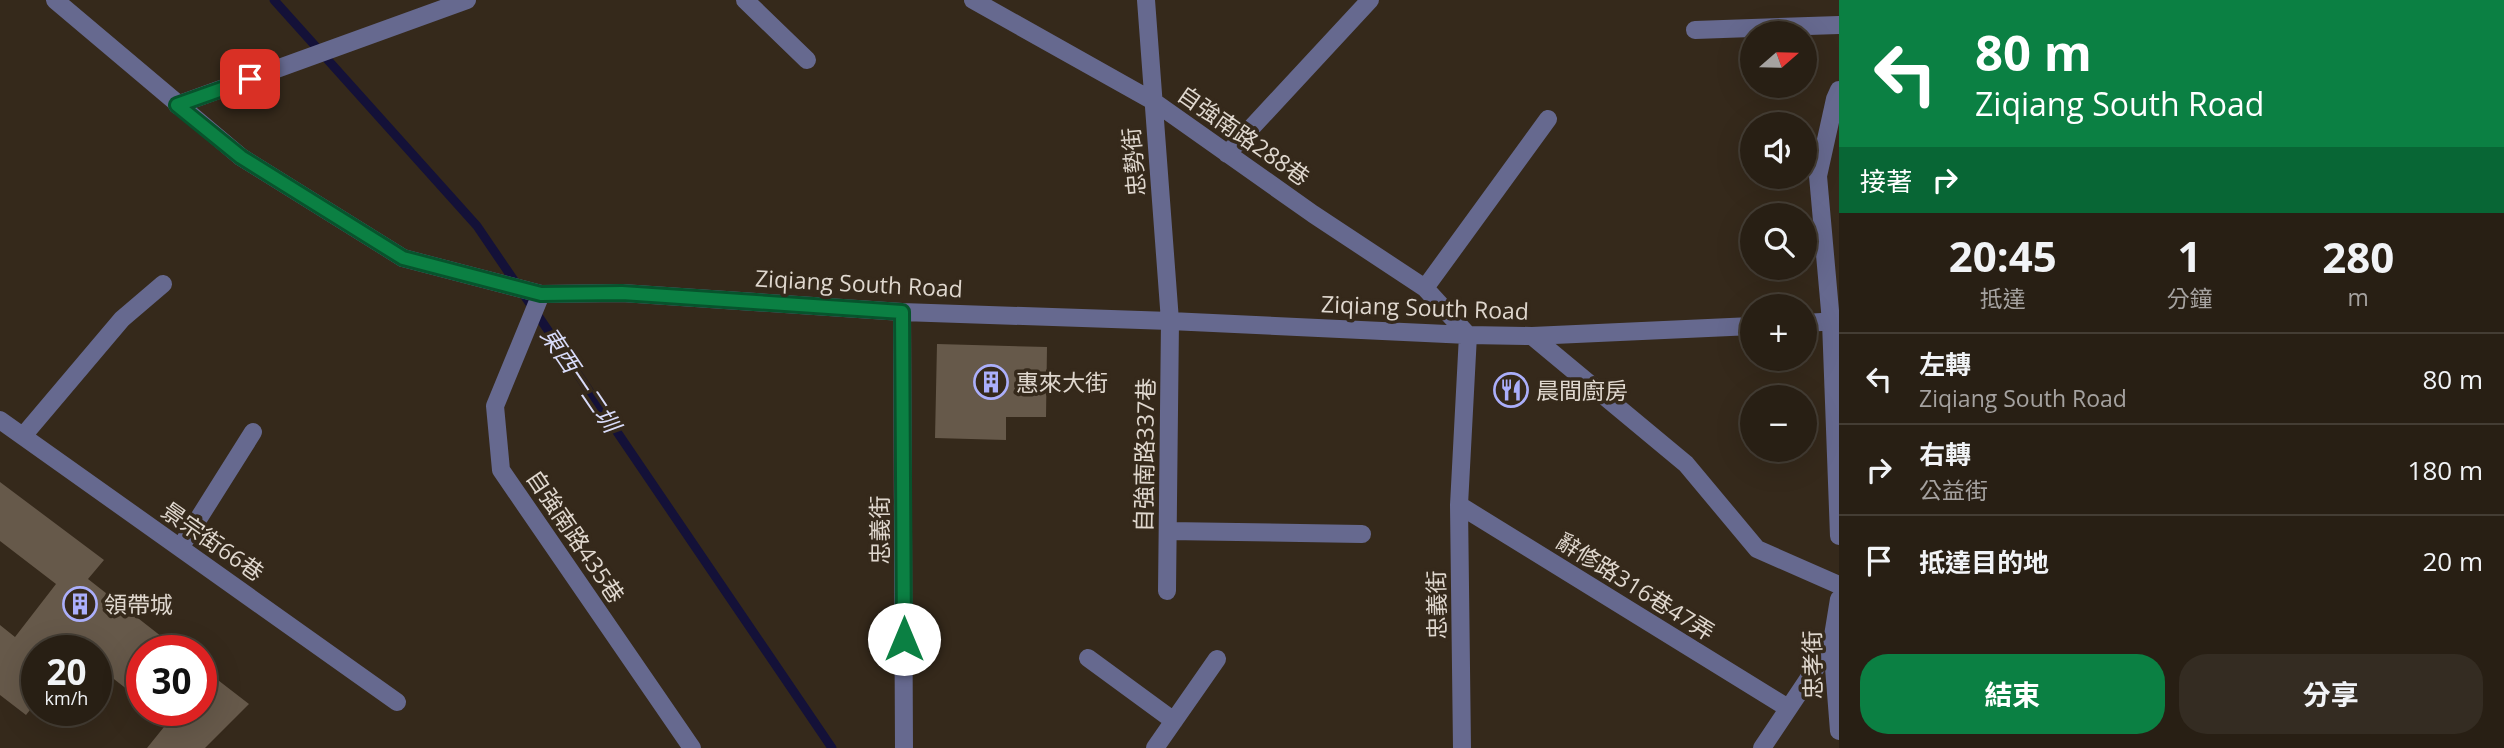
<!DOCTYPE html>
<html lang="zh-TW">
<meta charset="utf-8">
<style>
:root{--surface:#281f14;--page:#342c22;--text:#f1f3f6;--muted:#a5a2a0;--line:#443d34;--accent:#0b8043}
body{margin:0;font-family:"Open Sans","Noto Sans TC",sans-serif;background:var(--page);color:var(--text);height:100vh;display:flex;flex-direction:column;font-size:26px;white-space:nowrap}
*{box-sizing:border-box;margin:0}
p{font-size:23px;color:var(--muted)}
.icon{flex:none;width:38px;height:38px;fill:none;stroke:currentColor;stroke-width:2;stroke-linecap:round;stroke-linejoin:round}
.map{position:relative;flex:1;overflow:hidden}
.drawer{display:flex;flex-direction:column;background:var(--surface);width:665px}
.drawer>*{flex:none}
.hud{background:#0b8043;color:#fff;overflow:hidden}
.needle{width:46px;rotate:70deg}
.tools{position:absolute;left:1740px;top:21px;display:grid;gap:14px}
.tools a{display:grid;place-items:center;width:77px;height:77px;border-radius:50%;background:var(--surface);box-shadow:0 7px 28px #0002,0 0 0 2px var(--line);font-size:35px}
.speed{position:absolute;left:21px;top:635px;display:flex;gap:14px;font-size:35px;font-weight:700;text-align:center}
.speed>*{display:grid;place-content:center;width:91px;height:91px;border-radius:50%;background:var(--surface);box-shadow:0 7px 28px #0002,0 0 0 2px var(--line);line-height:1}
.speed small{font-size:18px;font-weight:400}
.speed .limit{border:10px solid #d22;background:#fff;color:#111}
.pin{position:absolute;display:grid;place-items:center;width:60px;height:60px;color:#fff;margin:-30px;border-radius:14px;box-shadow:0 4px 10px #0006}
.me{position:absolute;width:77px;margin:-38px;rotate:0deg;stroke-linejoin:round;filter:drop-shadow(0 0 5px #0008)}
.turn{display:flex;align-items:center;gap:24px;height:147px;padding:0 21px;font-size:32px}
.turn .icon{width:91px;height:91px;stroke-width:2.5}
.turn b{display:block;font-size:49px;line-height:60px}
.then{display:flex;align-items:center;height:66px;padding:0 21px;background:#0003;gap:14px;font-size:26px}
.eta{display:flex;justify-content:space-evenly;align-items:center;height:119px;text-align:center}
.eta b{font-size:42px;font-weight:700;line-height:49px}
.primary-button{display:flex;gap:14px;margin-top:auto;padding:14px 21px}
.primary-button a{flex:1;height:80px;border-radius:28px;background:var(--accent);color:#fff;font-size:28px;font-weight:700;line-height:80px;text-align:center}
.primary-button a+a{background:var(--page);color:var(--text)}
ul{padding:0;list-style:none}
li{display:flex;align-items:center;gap:21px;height:91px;padding:0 21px;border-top:2px solid var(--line)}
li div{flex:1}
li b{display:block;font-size:26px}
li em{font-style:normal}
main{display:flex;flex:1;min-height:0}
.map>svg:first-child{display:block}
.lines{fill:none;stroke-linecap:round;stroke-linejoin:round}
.stream{stroke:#141138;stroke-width:9}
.building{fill:#66594a}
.minor{stroke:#66698f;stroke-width:18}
.route-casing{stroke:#07532c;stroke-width:18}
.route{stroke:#0b8043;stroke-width:12}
.labels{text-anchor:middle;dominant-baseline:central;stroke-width:7;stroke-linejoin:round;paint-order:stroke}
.street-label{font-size:23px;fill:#dfd7ce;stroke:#35291b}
.poi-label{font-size:23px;fill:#dfd7ce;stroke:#35291b;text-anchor:start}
.water-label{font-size:24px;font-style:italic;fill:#d8dbf9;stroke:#35291b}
</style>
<main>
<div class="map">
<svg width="1839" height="748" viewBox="0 0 1839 748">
<rect width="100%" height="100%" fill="#35291b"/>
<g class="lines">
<path class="stream" d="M274 0 477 226 832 748"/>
</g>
<path class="building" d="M937 344 1047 347 1046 417H1006V440L935 438Z
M0 482 104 560 88 579 180 651H142V701L96 665V651L77 649 37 651V701L26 715 0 695V625L15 637 56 584 0 541Z
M201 667 249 704 205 748H147L168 722 154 710H201Z"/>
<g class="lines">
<path class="minor" d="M55 0 241 157 403 258 541 294 622 293 902 312 1170 321 1468 335 1532 336 1752 326
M745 0 807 60
M973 0 1153 101 1313 214 1425 288 1468 335 1459 505 1462 748
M1146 0 1170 321 1167 591
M1695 30 1839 25
M1839 90 1835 99 1818 176 1831 322 1839 536
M177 105 467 0
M1227 154 1370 0
M1425 288 1548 119
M541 294 495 406 501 470 692 748
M902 312 904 748
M1804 323 1839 321
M1532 336 1686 464 1757 549 1839 585
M0 420 397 702
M23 436 122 319 163 284
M1459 505 1788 708
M1168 531 1362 534
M180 548 253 432
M1839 599 1832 642 1839 731
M1088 658 1174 721
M1155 748 1217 659
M1762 748 1839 633"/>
</g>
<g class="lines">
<g class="route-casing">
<path id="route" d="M250 79 177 105 241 157 403 258 541 294 622 293 902 312 904 639"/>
</g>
<use href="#route" class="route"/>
</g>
<defs>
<g id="building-ring" transform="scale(1.75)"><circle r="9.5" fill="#35291b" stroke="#abaffb" stroke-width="1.5"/><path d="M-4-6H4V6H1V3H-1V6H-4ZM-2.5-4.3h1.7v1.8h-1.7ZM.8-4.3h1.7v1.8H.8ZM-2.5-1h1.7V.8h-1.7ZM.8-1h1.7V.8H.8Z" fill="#abaffb"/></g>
<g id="restaurant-ring" transform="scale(1.75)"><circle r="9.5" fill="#35291b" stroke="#abaffb" stroke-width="1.5"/><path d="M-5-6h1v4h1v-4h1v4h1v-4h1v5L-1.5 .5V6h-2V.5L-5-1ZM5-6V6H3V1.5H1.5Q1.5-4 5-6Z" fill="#abaffb"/></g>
</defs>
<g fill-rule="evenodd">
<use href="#building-ring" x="991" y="382"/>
<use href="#restaurant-ring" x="1511" y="390"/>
<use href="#building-ring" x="80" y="604"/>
</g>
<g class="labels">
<g class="street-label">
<text transform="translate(1244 135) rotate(35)">自強南路288巷</text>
<text transform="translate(1133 162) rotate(-95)">忠勢街</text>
<text transform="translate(859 283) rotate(3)">Ziqiang South Road</text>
<text transform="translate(1425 307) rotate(2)">Ziqiang South Road</text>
<text transform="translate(1144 455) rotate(-89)">自強南路337巷</text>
<text transform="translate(879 530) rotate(-90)">忠義街</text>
<text transform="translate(576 536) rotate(56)">自強南路435巷</text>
<text transform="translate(213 541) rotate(35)">景宗街66巷</text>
<text transform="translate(1636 586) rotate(32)">辭修路316巷47弄</text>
<text transform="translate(1436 605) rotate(-91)">忠義街</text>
<text transform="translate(1812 665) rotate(-91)">忠孝街</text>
</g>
<g class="poi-label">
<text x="1016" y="382">惠來大街</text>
<text x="1536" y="390">晨間廚房</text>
<text x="104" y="604">領帶城</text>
</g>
<g class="water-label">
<text transform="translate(581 379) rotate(56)">東西一二圳</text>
</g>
</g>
</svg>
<div class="tools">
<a><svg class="needle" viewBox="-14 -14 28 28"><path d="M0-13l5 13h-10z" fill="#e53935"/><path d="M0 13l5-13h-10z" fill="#a5a2a0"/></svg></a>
<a><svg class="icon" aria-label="sound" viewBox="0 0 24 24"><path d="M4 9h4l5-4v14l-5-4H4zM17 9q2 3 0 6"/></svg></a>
<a><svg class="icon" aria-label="search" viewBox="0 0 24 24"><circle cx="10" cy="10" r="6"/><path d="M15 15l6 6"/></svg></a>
<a>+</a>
<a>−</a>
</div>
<div class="speed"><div>20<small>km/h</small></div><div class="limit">30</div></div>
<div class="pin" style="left:250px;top:79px;background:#d93025"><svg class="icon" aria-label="arrive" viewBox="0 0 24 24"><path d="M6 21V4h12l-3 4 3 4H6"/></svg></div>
<svg class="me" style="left:904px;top:639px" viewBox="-20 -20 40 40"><circle r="19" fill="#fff"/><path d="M0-13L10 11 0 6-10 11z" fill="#0b8043"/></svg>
</div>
<section class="drawer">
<div class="hud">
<div class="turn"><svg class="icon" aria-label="left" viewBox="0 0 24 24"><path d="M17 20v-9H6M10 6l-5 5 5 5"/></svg><div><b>80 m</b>Ziqiang South Road</div></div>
<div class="then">接著<svg class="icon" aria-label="right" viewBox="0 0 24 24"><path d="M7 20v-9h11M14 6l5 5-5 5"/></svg></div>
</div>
<div class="eta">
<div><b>20:45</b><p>抵達</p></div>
<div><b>1</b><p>分鐘</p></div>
<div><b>280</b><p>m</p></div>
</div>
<ul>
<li><svg class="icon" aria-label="left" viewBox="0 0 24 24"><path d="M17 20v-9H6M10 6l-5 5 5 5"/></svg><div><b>左轉</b><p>Ziqiang South Road</p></div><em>80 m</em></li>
<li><svg class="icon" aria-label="right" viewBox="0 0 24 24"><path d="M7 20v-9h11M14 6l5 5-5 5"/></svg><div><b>右轉</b><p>公益街</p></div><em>180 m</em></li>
<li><svg class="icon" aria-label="arrive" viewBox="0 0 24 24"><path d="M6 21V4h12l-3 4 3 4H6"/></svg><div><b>抵達目的地</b></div><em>20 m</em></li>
</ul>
<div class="primary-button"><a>結束</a><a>分享</a></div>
</section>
</main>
